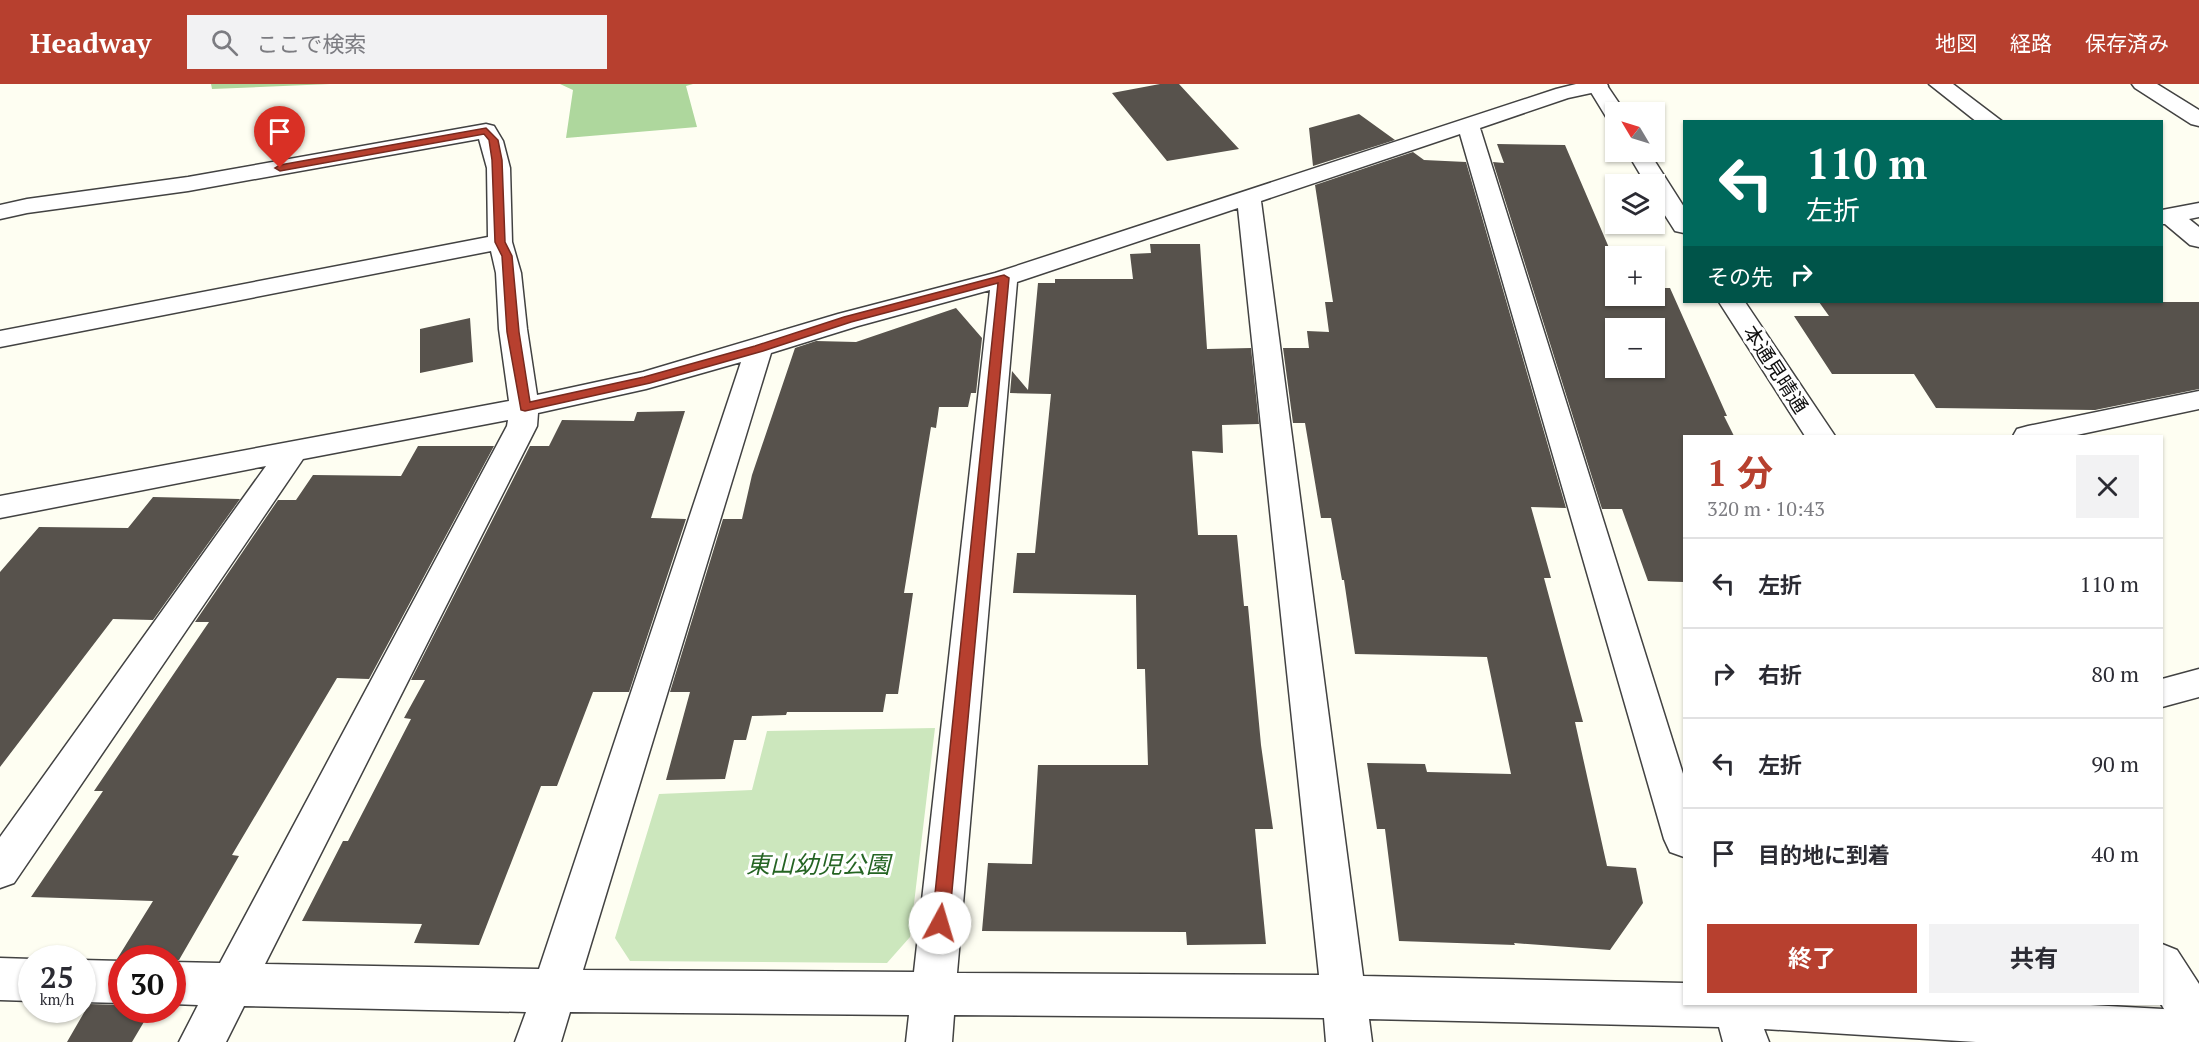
<!DOCTYPE html>
<html lang="ja">
<meta charset="utf-8">
<style>
:root{--surface:#fff;--page:#f2f2f3;--text:#2b2b33;--muted:#7c7c81;--line:#e1e1e2;--accent:#b7402f}
body{margin:0;font-family:"PT Serif","Noto Sans JP",serif;background:var(--page);color:var(--text);height:100vh;display:flex;flex-direction:column;font-size:22px;white-space:nowrap}
*{box-sizing:border-box;margin:0}
p{font-size:20px;color:var(--muted)}
.icon{flex:none;width:33px;height:33px;fill:none;stroke:currentColor;stroke-width:2;stroke-linecap:round;stroke-linejoin:round}
.map{position:relative;flex:1;overflow:hidden}
.side{position:absolute;left:1683px;top:351px;width:480px;height:570px;display:flex;flex-direction:column;background:var(--surface);border-radius:0px;box-shadow:0 2px 4px #0004}
.side>*{flex:none}
.top-card{position:absolute;left:1683px;top:36px;width:480px;height:183px;border-radius:0px;box-shadow:0 2px 4px #0004;background:#00695c;color:#fff;overflow:hidden}
.needle{width:39px;rotate:308deg}
.buttons{position:absolute;left:1605px;top:18px;display:grid;gap:12px}
.buttons a{display:grid;place-items:center;width:60px;height:60px;border-radius:0px;background:var(--surface);box-shadow:0 2px 4px #0004;font-size:30px}
.speed{position:absolute;left:18px;top:861px;display:flex;gap:12px;font-size:30px;font-weight:700;text-align:center}
.speed>*{display:grid;place-content:center;width:78px;height:78px;border-radius:50%;background:var(--surface);box-shadow:0 2px 4px #0004;line-height:1}
.speed small{font-size:15px;font-weight:400}
.speed .limit{border:9px solid #d22;background:#fff;color:#111}
.pin{position:absolute;display:grid;place-items:center;width:51px;height:51px;color:#fff;margin:-62px -26px;border-radius:50% 50% 50% 0;rotate:-45deg;box-shadow:0 0 6px #0007}
.pin .icon{rotate:45deg}
.me{position:absolute;width:66px;margin:-33px;rotate:6deg;stroke-linejoin:round;filter:drop-shadow(0 0 4px #0008)}
.turn{display:flex;align-items:center;gap:21px;height:126px;padding:0 24px;font-size:27px}
.turn .icon{width:78px;height:78px;stroke-width:2.5}
.turn b{display:block;font-size:42px;line-height:51px}
.then{display:flex;align-items:center;height:57px;padding:0 24px;background:#0003;gap:12px;font-size:22px}
.round{display:grid;place-items:center;flex:none;width:63px;height:63px;border-radius:0px;background:var(--page)}
.summary{display:flex;align-items:center;justify-content:space-between;height:102px;padding:0 24px}
h1{font-size:36px;font-weight:700;line-height:45px;color:var(--accent)}
.primary-button{display:flex;gap:12px;margin-top:auto;padding:12px 24px}
.primary-button a{flex:1;height:69px;border-radius:0px;background:var(--accent);color:#fff;font-size:24px;font-weight:700;line-height:69px;text-align:center}
.primary-button a+a{background:var(--page);color:var(--text)}
ul{padding:0;list-style:none}
li{display:flex;align-items:center;gap:18px;height:90px;padding:0 24px;border-top:2px solid var(--line)}
li div{flex:1}
li b{display:block;font-size:22px}
li em{font-style:normal}
header{display:flex;align-items:center;gap:36px;box-sizing:border-box;height:84px;padding:0 30px;background:var(--accent);color:#fff}
header strong{font-size:28px}
nav{display:flex;gap:33px;margin-inline-start:auto;font-size:21px}
.search{width:420px;height:54px;background:var(--page);display:flex;align-items:center;gap:15px;box-sizing:border-box;padding:0 21px;border-radius:0px;color:var(--muted);font-size:22px}
.map>svg:first-child{display:block}
.green{fill:#cce7bd}
.forest{fill:#aed79d}
.building{fill:#57524c;fill-rule:evenodd}
.lines{fill:none;stroke-linecap:round;stroke-linejoin:round}
.minor-casing{stroke:#424242;stroke-width:3}
.tertiary-casing{stroke:#424242;stroke-width:3}
.minor{fill:#fff;fill-rule:evenodd}
.tertiary{fill:#fff;fill-rule:evenodd}
.route{fill:#b7402f;stroke:#772a1f;stroke-width:1.5}
.labels{text-anchor:middle;dominant-baseline:central;stroke-width:6;stroke-linejoin:round;paint-order:stroke}
.street-label{font-size:20px;fill:#0f0f0f;stroke:#fff}
.near-park-label{font-size:24px;font-style:italic;fill:#256423;stroke:#fff}
</style>
<header>
<strong>Headway</strong>
<div class="search"><svg class="icon" aria-label="search" viewBox="0 0 24 24"><circle cx="10" cy="10" r="6"/><path d="M15 15l6 6"/></svg>ここで検索</div>
<nav><a>地図</a><a>経路</a><a>保存済み</a></nav>
</header>
<div class="map">
<svg width="2199" height="958" viewBox="0 0 2199 958">
<rect width="100%" height="100%" fill="#fefef2"/>
<path class="green" d="M935 644 910 853 887 879 630 877 615 854 659 710 752 706 767 647Z"/>
<path class="forest" d="M211 0H330L212 5Z
M560 0H693L686 2 697 43 566 54 573 6Z"/>
<path class="building" d="M1160 0H1179L1239 65 1167 77 1112 9Z
M1359 30 1395 56 1313 82 1309 44Z
M1497 60 1565 61 1616 180V212H1654V204H1670L1727 332H1724L1734 352H1684V498L1648 497 1622 425H1602L1493 78 1504 79ZM1616 244H1654V284H1616Z
M1413 68 1424 76 1466 78 1566 424 1531 423 1551 494H1544L1583 638H1575L1607 782 1636 784 1643 819 1610 866 1514 859 1515 861 1399 857 1385 745H1377L1367 679 1425 680 1427 688 1511 690 1487 573 1355 570 1344 496H1342L1331 434H1321L1305 339H1293L1283 264H1309L1307 247 1329 248 1325 218H1333L1315 101Z
M1150 160H1200L1207 265 1251 264 1259 340 1222 341 1223 369 1192 367 1198 451H1237L1244 522H1248L1261 661 1273 745H1255L1266 860 1187 861 1186 848 982 847 988 779 1032 780 1038 681H1148L1145 585H1137L1136 511 1013 509 1017 469H1035L1051 310 1010 309 1012 287 1028 306 1038 199H1055V195H1133L1130 170 1151 169Z
M1819 218H2199V305L2095 326 1936 324 1914 290H1832L1794 232H1829Z
M956 224 982 254 976 309H971L968 323H939L936 344 931 343 904 509H913L898 610H886L883 628H787L786 631 752 632 746 656H734L725 695 666 696 690 608H670L723 435H742L752 391 795 264 816 257 856 258Z
M470 234 473 278 420 289V245Z
M685 327 651 434 686 435 629 608H593L557 702H541L479 861 414 859 422 840 302 837 343 757H348L411 635 404 634 425 596H411L530 362H549L562 336 634 337 637 328Z
M418 362H494L369 595 337 594 232 771 239 772 179 876 117 875 153 817 31 813 103 707H94L209 538H195L278 416H296L313 391 401 392Z
M153 413 240 415 153 536 113 535 0 683V488L39 443 128 444Z
M89 920 122 921V926H151L132 958H67Z"/>
<g class="lines">
<g class="minor-casing">
<path id="minor" d="M1576 0H1607L1608 2 1605 6 1568 14 1480 44 1684 693V773L1670 768 1664 755 1460 50 1261 117 1363 892 1684 899V920H2072L2199 927V958H1976L1764 945 1769 958H1723L1719 943 1369 935 1372 958H1326L1324 934 954 931 952 958H906L909 931 570 928 561 958H515L526 928 244 922 226 958H179L198 921 172 920V878L220 879 507 342 508 336 303 375 14 799 0 804V753L266 382 0 434V412L509 317 499 245 496 189 491 167 0 263V247L488 153 487 84 479 55 188 107 27 129 0 135V121L27 115 188 93 486 40 494 42 503 57 510 84 512 158 521 189 527 245 537 311 643 288 838 230 995 189 1556 5ZM1238 124 1319 891 957 889 1017 198ZM990 206 914 888 583 886 771 269 858 242ZM741 278 539 885 265 880 537 342 538 329 646 305Z
M1929 0H1953L2003 38H1977Z
M2132 0H2157L2199 26V42L2191 40 2135 4Z
M2199 119V133L2189 135 2199 143V163L2190 161 2165 140H2162V126Z
M2199 307V325L2072 352H2013L2017 345 2028 342Z
M2199 585V613L2162 623V595Z
M0 874 32 875V917L0 916Z
M82 876 122 877V919L82 918Z"/>
</g>
<g class="tertiary-casing">
<path id="tertiary" d="M1586 0H1606L1625 28H1616V37L1608 36Z
M1627 68H1649L1684 123V149L1675 147 1654 114V100H1646Z
M1719 218H1745L1835 352H1805Z
M2162 860 2177 866 2199 900V958L2183 956 2161 920Z"/>
</g>
<use href="#minor" class="minor"/>
<use href="#tertiary" class="tertiary"/>
</g>
<path class="route" d="M486 44 498 56 502 76 505 158 512 172 519 248 530 318 644 293 755 262 844 233 1000 192 1004 191 1009 194 949 839 947 845 940 847 934 845 932 839 998 199 851 238 763 267 650 299 525 327 521 326 507 248 502 172 495 158 492 76 489 56 484 50 280 87 275 84 280 81Z"/>
<g class="labels">
<g class="street-label">
<text transform="translate(1776 285) rotate(57)">本通見晴通</text>
</g>
<g class="near-park-label">
<text x="818" y="780">東山幼児公園</text>
</g>
</g>
</svg>
<div class="buttons">
<a><svg class="needle" viewBox="-14 -14 28 28"><path d="M0-13l5 13h-10z" fill="#e53935"/><path d="M0 13l5-13h-10z" fill="#7c7c81"/></svg></a>
<a><svg class="icon" aria-label="layers" viewBox="0 0 24 24"><path d="M12 4l9 5-9 5-9-5zM3 14l9 5 9-5"/></svg></a>
<a>+</a>
<a>−</a>
</div>
<div class="speed"><div>25<small>km/h</small></div><div class="limit">30</div></div>
<div class="pin" style="left:280px;top:84px;background:#d93025"><svg class="icon" aria-label="arrive" viewBox="0 0 24 24"><path d="M6 21V4h12l-3 4 3 4H6"/></svg></div>
<svg class="me" style="left:940px;top:839px" viewBox="-20 -20 40 40"><circle r="19" fill="#fff"/><path d="M0-13L10 11 0 6-10 11z" fill="#b7402f"/></svg>
<div class="top-card">
<div class="turn"><svg class="icon" aria-label="left" viewBox="0 0 24 24"><path d="M17 20v-9H6M10 6l-5 5 5 5"/></svg><div><b>110 m</b>左折</div></div>
<div class="then">その先<svg class="icon" aria-label="right" viewBox="0 0 24 24"><path d="M7 20v-9h11M14 6l5 5-5 5"/></svg></div>
</div>
<section class="side">
<div class="summary"><div><h1>1 分</h1><p>320 m · 10:43</p></div><a class="round"><svg class="icon" aria-label="close" viewBox="0 0 24 24"><path d="M6 6l12 12M18 6L6 18"/></svg></a></div>
<ul>
<li><svg class="icon" aria-label="left" viewBox="0 0 24 24"><path d="M17 20v-9H6M10 6l-5 5 5 5"/></svg><div><b>左折</b></div><em>110 m</em></li>
<li><svg class="icon" aria-label="right" viewBox="0 0 24 24"><path d="M7 20v-9h11M14 6l5 5-5 5"/></svg><div><b>右折</b></div><em>80 m</em></li>
<li><svg class="icon" aria-label="left" viewBox="0 0 24 24"><path d="M17 20v-9H6M10 6l-5 5 5 5"/></svg><div><b>左折</b></div><em>90 m</em></li>
<li><svg class="icon" aria-label="arrive" viewBox="0 0 24 24"><path d="M6 21V4h12l-3 4 3 4H6"/></svg><div><b>目的地に到着</b></div><em>40 m</em></li>
</ul>
<div class="primary-button"><a>終了</a><a>共有</a></div>
</section>
</div>
